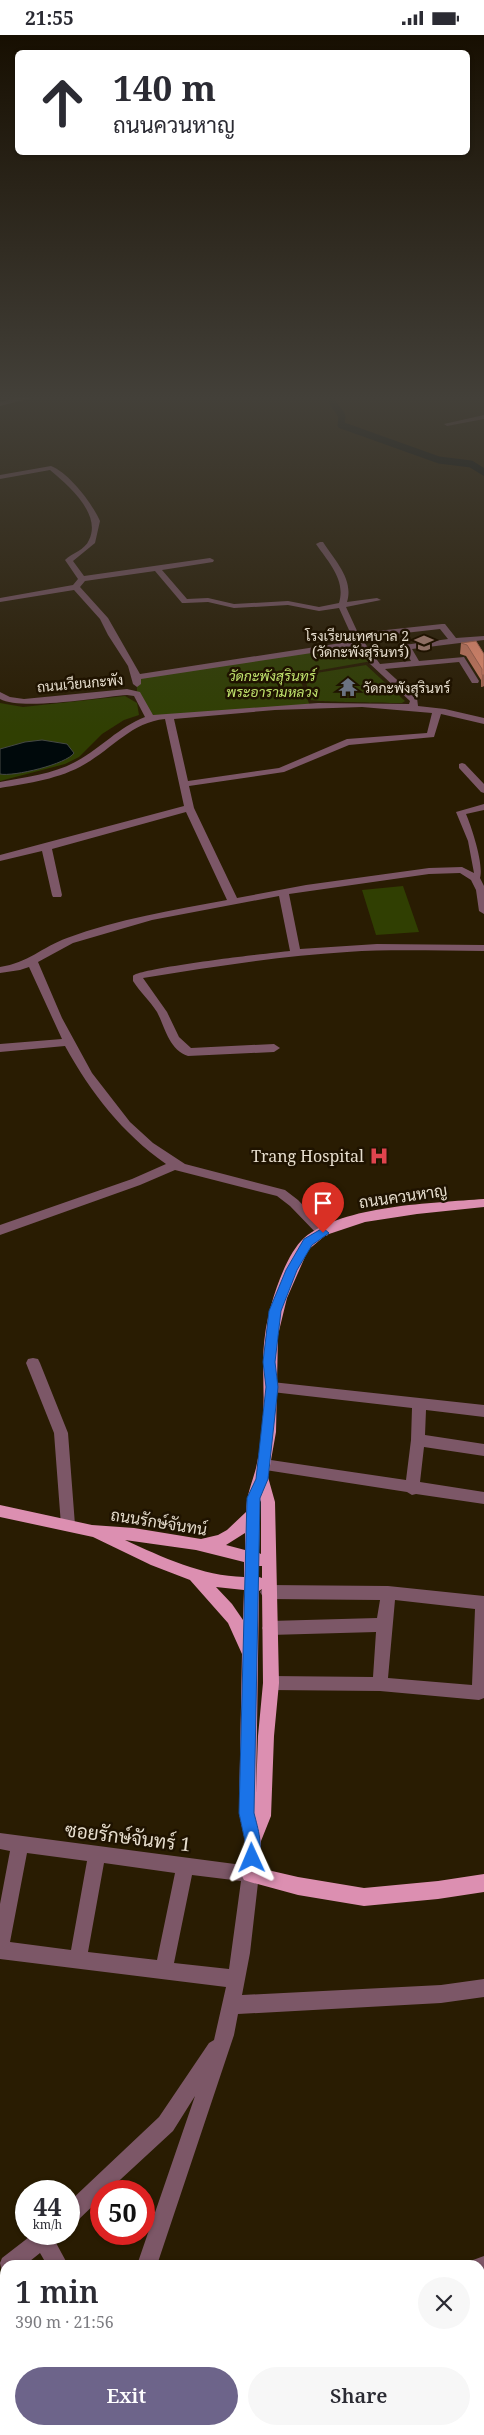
<!DOCTYPE html>
<meta charset="utf-8">
<style>
:root{--surface:#fff;--page:#f7f7f7;--text:#2b2b33;--muted:#7c7c81;--accent:#6d648a}
body{margin:0;font-family:"Noto Serif",Sarabun,serif;background:var(--page);color:var(--text);height:100vh;display:flex;flex-direction:column;font-size:19px;white-space:nowrap}
*{box-sizing:border-box;margin:0}
p{font-size:16px;color:var(--muted)}
.icon{flex:none;width:28px;height:28px;fill:none;stroke:currentColor;stroke-width:2;stroke-linecap:round;stroke-linejoin:round}
.map{position:relative;flex:1;overflow:hidden}
.side{position:absolute;left:0px;top:2225px;width:485px;height:175px;display:flex;flex-direction:column;background:var(--surface);border-radius:15px 15px 0 0;box-shadow:0 1px 4px #0004}
.side>*{flex:none}
.top-card{position:absolute;left:15px;top:15px;width:455px;height:105px;border-radius:8px;box-shadow:0 1px 4px #0004;background:#fff;color:var(--text);overflow:hidden}
.speed{position:absolute;left:15px;top:2145px;display:flex;gap:10px;font-size:25px;font-weight:700;text-align:center}
.speed>*{display:grid;place-content:center;width:65px;height:65px;border-radius:50%;background:var(--surface);box-shadow:0 1px 4px #0004;line-height:1}
.speed small{font-size:12px;font-weight:400}
.speed .limit{border:8px solid #d22;background:#fff;color:#111}
.pin{position:absolute;display:grid;place-items:center;width:42px;height:42px;color:#fff;margin:-51px -21px;border-radius:50% 50% 50% 0;rotate:-45deg;box-shadow:0 0 5px #0007}
.pin .icon{rotate:45deg}
.me{position:absolute;width:55px;margin:-28px;rotate:359deg;stroke-linejoin:round;filter:drop-shadow(0 0 4px #0008)}
.turn{display:flex;align-items:center;gap:18px;height:105px;padding:0 15px;font-size:22px}
.turn .icon{width:65px;height:65px;stroke-width:2.5}
.turn b{display:block;font-size:35px;line-height:42px}
.round{display:grid;place-items:center;flex:none;width:52px;height:52px;border-radius:26px;background:var(--page)}
.head{display:flex;align-items:center;justify-content:space-between;height:85px;padding:0 15px}
h1{font-size:30px;font-weight:600;line-height:38px}
.action{display:flex;gap:10px;margin-top:auto;padding:10px 15px}
.action a{flex:1;height:58px;border-radius:30px;background:var(--accent);color:#fff;font-size:20px;font-weight:600;line-height:58px;text-align:center}
.action a+a{background:var(--page);color:var(--text)}
.status{display:flex;justify-content:space-between;align-items:center;height:35px;padding:0 25px;background:var(--surface);direction:ltr}
.status svg{height:14px;fill:currentColor}
.map>svg:first-child{display:block}
.green{fill:#303f02}
.water{fill:#00090b;stroke:#454945}
.lines{fill:none;stroke-linecap:round;stroke-linejoin:round}
.canal{stroke:#00090b;stroke-width:7}
.minor{fill:#7c5767;fill-rule:evenodd}
.major{fill:#dc8fb1;fill-rule:evenodd}
.wall{fill:#ca7a62}
.shaded-wall{fill:#a46350}
.building{fill:#eb8e72;stroke:#a46350}
.route{fill:#1a73e8;stroke:#114b97}
.labels{text-anchor:middle;dominant-baseline:central;stroke-width:5;stroke-linejoin:round;paint-order:stroke}
.far-poi-label{font-size:14px;fill:#e6ddcd;stroke:#1f1300;text-anchor:end}
.far-park-label{font-size:14px;font-style:italic;fill:#c0e36d;stroke:#1f1300}
.far-street-label{font-size:14px;fill:#e6ddcd;stroke:#1f1300}
.poi-label{font-size:16px;fill:#e6ddcd;stroke:#1f1300;text-anchor:end}
.street-label{font-size:16px;fill:#e6ddcd;stroke:#1f1300}
.near-street-label{font-size:19px;fill:#e6ddcd;stroke:#1f1300}
</style>
<div class="status"><b>21:55</b><svg viewBox="0 0 49 12"><path d="M0 12V9h3v3zM5 12V6h3v6zM10 12V3h3v9zM15 12V0h3v12zM26 1h20v11H26zM47 4h2v5h-2z"/></svg></div>
<div class="map">
<svg width="484" height="2400" viewBox="0 0 484 2400">
<rect width="100%" height="100%" fill="#291c02"/>
<path class="green" d="M360 608 372 626 298 639 310 671 150 683 137 659V642Z
M366 630 405 666 402 668C390 668 315 667 311 665L304 640Z
M125 661 137 668 139 680 124 685 102 699 79 722 65 729 0 746V668L23 672Z
M403 851 419 897 376 900 362 855Z"/>
<path class="water" d="M42 705 67 709 74 718C67 729 13 742 0 739V714L25 707Z"/>
<g class="lines">
<path class="canal" d="M332 362V366L342 381 341 390 439 425 471 429 484 437"/>
<path class="minor" d="M22 362H36L0 371V367Z
M484 380V384L447 391 444 389Z
M51 431C69 438 92 468 100 486L95 508 73 526 84 541 210 523 214 525 213 527 162 535 187 564 208 563 234 569 288 566 319 572 339 568C346 545 329 528 316 509L320 507H323C335 526 354 544 347 567L377 563 381 565 346 572 358 598 442 589H445L456 603 484 601V605L412 614 419 626 464 622 479 646 478 648H472L459 627 385 634 417 663 418 671 445 674 484 683V689L441 679 434 702 349 710 284 737 189 751 194 773 237 863 306 850 429 833 462 832 474 838 468 806 456 777 484 769V775L466 779C472 793 484 830 480 843L484 851V879L479 876 476 855 471 845 460 838 429 839 289 859 300 914 377 909 484 910V916C438 916 393 914 347 917 279 921 211 932 143 943L167 977 179 1002 191 1013 274 1009 280 1013 274 1017 188 1021C169 1015 165 992 157 977 150 966 140 957 133 946V941C140 933 270 918 290 916L279 861 152 885 73 908 38 927 62 983 92 1038 130 1087 153 1108 185 1129 285 1155 298 1165 327 1195 329 1198 327 1201H319L290 1171 277 1161 175 1135 140 1150 0 1200V1190L132 1144 166 1129C122 1098 91 1058 65 1011L0 1017V1009L62 1004 29 932 20 935 0 938V932C28 928 42 912 67 903 118 884 173 875 227 865L186 777 52 814 62 860 61 862H53L52 860 42 816 0 826V820L184 771 165 684C132 687 113 713 85 729 60 744 29 748 0 753V747C26 742 54 739 77 726 101 713 119 692 145 682L134 661 127 660C99 662 22 676 0 664V657L10 662 24 664 127 654 140 657 153 680 318 668 409 669 410 666 369 628 358 611 141 644V649L137 652 133 649 128 631 108 600 100 584 74 555 0 567V563L73 550 78 544 65 525C72 518 85 515 89 505 102 479 68 450 50 435L0 444V440ZM155 536 182 568H185L208 567 234 573 288 570 319 576 339 573 354 606 140 639 108 583 80 552 85 546ZM440 594 448 604 404 610 403 612 411 626 380 629 361 603ZM362 672 432 678 427 698 347 704 279 733 188 746 174 684 275 675Z
M462 728 465 729 484 749V758L481 757 459 733V729Z
M33 1323 38 1324 40 1328 68 1398 75 1490 73 1494 68 1496 63 1494 61 1490 54 1398 26 1328 28 1324Z
M272 1347 484 1370V1382L426 1375 425 1400 484 1409V1421L424 1412 420 1447 484 1457V1469L416 1459 412 1460 407 1457 259 1434 257 1430 259 1426 264 1424 406 1445 411 1405 412 1373 272 1357 267 1356 265 1352 267 1348Z
M268 1550 388 1551 484 1561V1663L479 1665 380 1656 271 1655 265 1653 263 1648 265 1643 271 1641 373 1642 376 1597 270 1600 265 1598 262 1593 265 1588 270 1586 377 1583 380 1565 268 1564 263 1562 260 1557 263 1552ZM395 1565 475 1574 472 1650 388 1643Z
M0 1798 250 1831 256 1833 259 1839 250 1918 242 1960 441 1950 484 1944V1962L441 1968 238 1979 234 2000 157 2230H137L195 2061 173 2096 108 2156H101V2163L76 2187 69 2190V2167L159 2082 209 2008 214 2005 226 1952 0 1924V1869L10 1816 0 1814ZM27 1818 87 1826 71 1915 10 1907ZM104 1828 175 1838 157 1925 88 1917ZM192 1840 241 1846 229 1934 174 1928Z
M33 2199H58L55 2206 68 2230H47L40 2218 25 2230H5V2238L2 2237 0 2228 2 2223Z
M484 2221V2241L480 2242V2230H471L473 2225Z
M83 2395H103V2400H81Z
M134 2395H154L157 2400H135Z"/>
<path class="major" d="M484 1164V1172L417 1179 365 1187 326 1200 308 1215 287 1263 278 1300 276 1397 268 1442 275 1467 279 1648 274 1701 271 1781 261 1806 259 1833 298 1842 364 1853 438 1846 484 1839V1857L438 1864 364 1871 298 1860 250 1847 244 1845 241 1839 245 1806 239 1778 242 1619 228 1588 190 1545 151 1530 93 1502 0 1482V1470L92 1490 134 1493 201 1504 218 1500 227 1495 246 1477C246 1461 252 1448 256 1433 260 1416 262 1398 263 1380 265 1354 261 1327 265 1300 268 1274 284 1221 304 1203 343 1170 434 1168 484 1164ZM260 1465 261 1467V1519L259 1518ZM245 1498V1515L226 1510ZM125 1505 196 1515 244 1527V1542C202 1541 162 1522 125 1505ZM259 1531H262V1543L259 1542ZM216 1552 244 1555 243 1585 232 1569ZM262 1554 263 1648 258 1701 256 1759 259 1556Z"/>
</g>
<path class="wall" d="M476 606 484 619V651L481 652V645L466 621 460 619 461 608Z"/>
<path class="shaded-wall" d="M482 640H484V651L481 652Z"/>
<path class="building" d="M476 606 484 619V640H482V634L467 610 461 608Z"/>
<linearGradient id="sky" x2="0" y2="1"><stop stop-color="#170f01"/><stop offset="0.52" stop-color="#434039"/><stop offset="1" stop-color="#434039" stop-opacity="0"/></linearGradient>
<rect width="484" height="698" fill="url(#sky)"/>
<path class="route" d="M323 1193 329 1198 312 1210 297 1235 281 1276 275 1327 278 1352 268 1444 260 1463 254 1778C258 1794 264 1812 257 1828L252 1831 246 1828 244 1823 245 1806 239 1778 247 1463 256 1444 266 1352 263 1327 269 1276 286 1235 304 1204Z"/>
<defs>
<g id="school-bare" transform="scale(1.5)"><path d="M0-5L7-2L0 1L-7-2ZM-4 1L0 2.5L4 1V4Q0 6-4 4Z" fill="#8d6e63" stroke="#1f1300" stroke-width="2.5" paint-order="stroke"/></g>
<g id="temple-bare" transform="scale(1.5)"><path d="M0-6L5-2H3V0L6.5 2.5H4V6H1.5V3h-3V6H-4V2.5H-6.5L-3 0V-2H-5Z" fill="#6b7280" stroke="#1f1300" stroke-width="2.5" paint-order="stroke"/></g>
<g id="hospital-bare" transform="scale(1.5)"><path d="M-5-5h3v3.5h4V-5h3V5h-3V1.5h-4V5h-3Z" fill="#e0444e" stroke="#1f1300" stroke-width="2.5" paint-order="stroke"/></g>
</defs>
<g fill-rule="evenodd">
<use href="#school-bare" x="424" y="608"/>
<use href="#temple-bare" x="348" y="652"/>
<use href="#hospital-bare" x="379" y="1121"/>
</g>
<g class="labels">
<g class="far-poi-label">
<text x="409" y="600">โรงเรียนเทศบาล 2<tspan x="409" dy="16">(วัดกะพังสุรินทร์)</tspan></text>
<text x="363" y="652" text-anchor="start">วัดกะพังสุรินทร์</text>
</g>
<g class="far-park-label">
<text x="272" y="640">วัดกะพังสุรินทร์<tspan x="272" dy="16">พระอารามหลวง</tspan></text>
</g>
<g class="far-street-label">
<text transform="translate(80 648) rotate(-5)">ถนนเวียนกะพัง</text>
</g>
<g class="poi-label">
<text x="364" y="1121">Trang Hospital</text>
</g>
<g class="street-label">
<text transform="translate(403 1161) rotate(-8)">ถนนควนหาญ</text>
<text transform="translate(159 1487) rotate(9)">ถนนรักษ์จันทน์</text>
</g>
<g class="near-street-label">
<text transform="translate(128 1802) rotate(7)">ซอยรักษ์จันทร์ 1</text>
</g>
</g>
</svg>
<div class="speed"><div>44<small>km/h</small></div><div class="limit">50</div></div>
<div class="pin" style="left:323px;top:1198px;background:#d93025"><svg class="icon" aria-label="arrive" viewBox="0 0 24 24"><path d="M6 21V4h12l-3 4 3 4H6"/></svg></div>
<svg class="me" style="left:252px;top:1823px" viewBox="-20 -20 40 40"><path d="M0-17L14 15 0 8-14 15z" fill="#1a73e8" stroke="#fff" stroke-width="4"/></svg>
<div class="top-card">
<div class="turn"><svg class="icon" aria-label="ahead" viewBox="0 0 24 24"><path d="M12 20V5M6 11l6-6 6 6"/></svg><div><b>140 m</b>ถนนควนหาญ</div></div>
</div>
<section class="side">
<div class="head"><div><h1>1 min</h1><p>390 m · 21:56</p></div><a class="round"><svg class="icon" aria-label="close" viewBox="0 0 24 24"><path d="M6 6l12 12M18 6L6 18"/></svg></a></div>
<div class="action"><a>Exit</a><a>Share</a></div>
</section>
</div>
